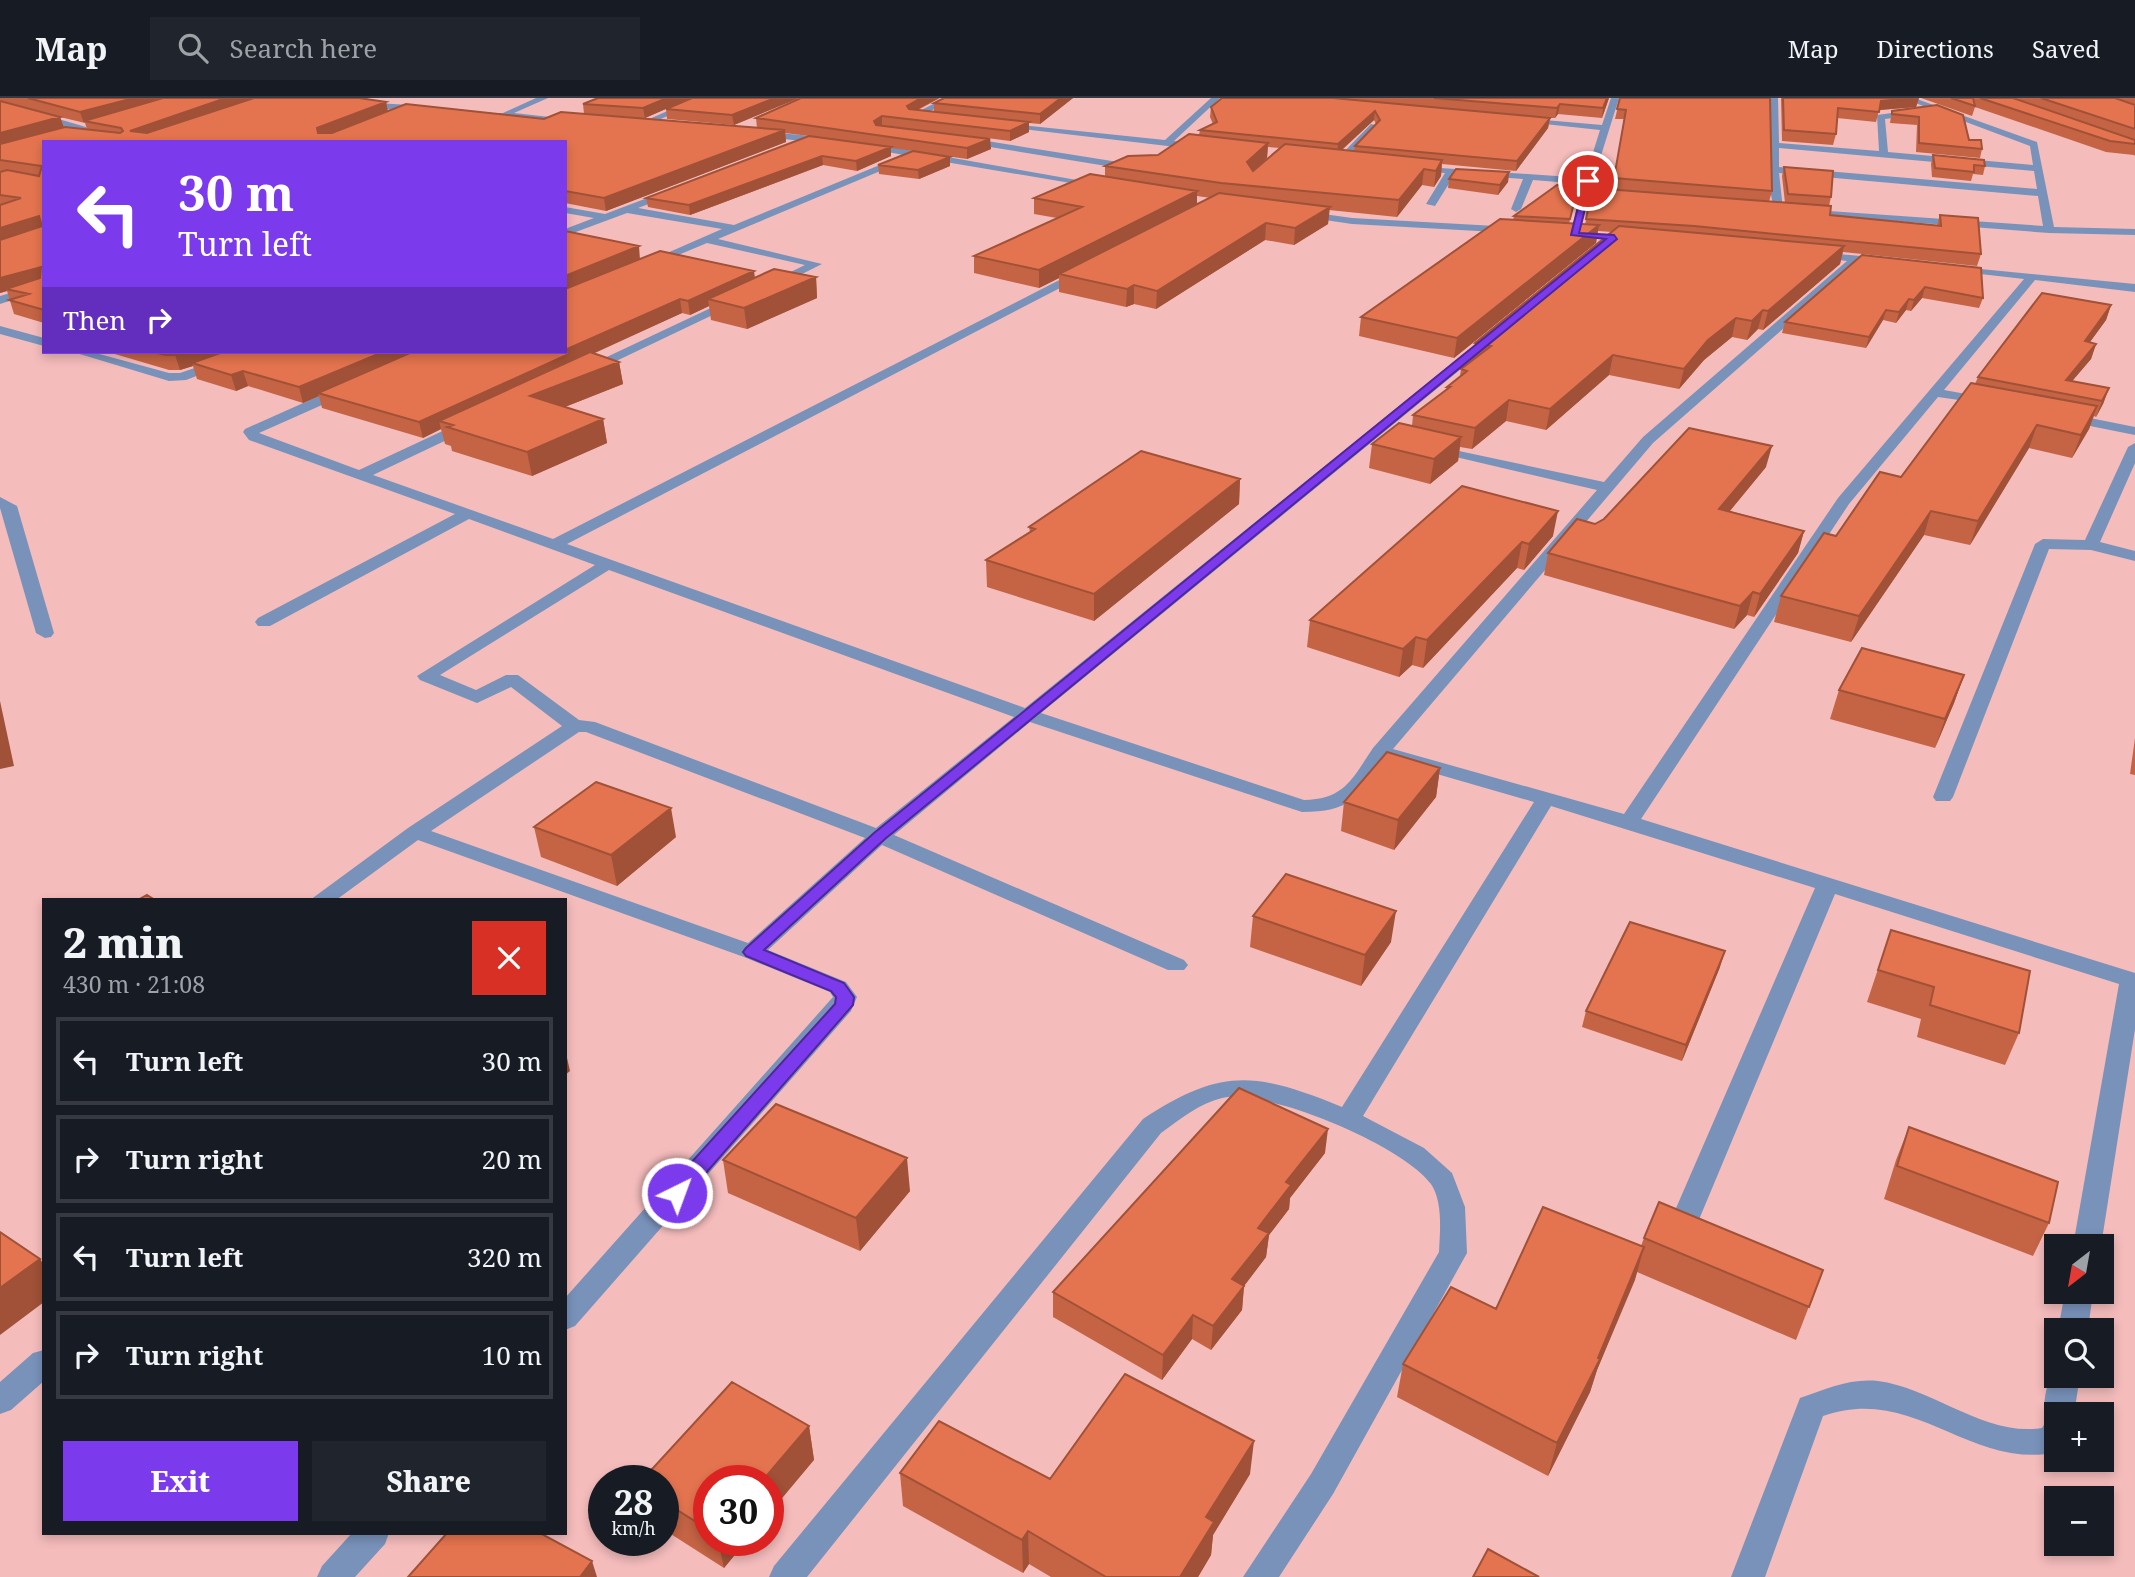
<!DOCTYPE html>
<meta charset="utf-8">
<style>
:root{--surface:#171b24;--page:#20242c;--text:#f1f3f6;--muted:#9ea1a6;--line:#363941;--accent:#7c3aed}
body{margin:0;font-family:"Noto Serif",serif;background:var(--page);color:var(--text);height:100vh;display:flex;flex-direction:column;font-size:26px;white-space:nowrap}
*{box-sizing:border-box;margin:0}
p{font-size:23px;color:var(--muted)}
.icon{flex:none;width:38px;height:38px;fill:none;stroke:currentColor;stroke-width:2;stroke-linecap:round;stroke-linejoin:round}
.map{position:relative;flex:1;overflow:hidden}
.drawer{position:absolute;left:42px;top:800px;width:525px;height:637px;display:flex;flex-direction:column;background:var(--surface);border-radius:0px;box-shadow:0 4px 10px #0003}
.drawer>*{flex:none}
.top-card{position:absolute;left:42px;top:42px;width:525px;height:214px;border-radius:0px;box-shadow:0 4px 10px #0003;background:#7c3aed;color:#fff;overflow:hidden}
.needle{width:46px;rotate:211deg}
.fabs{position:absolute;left:2044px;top:1136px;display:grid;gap:14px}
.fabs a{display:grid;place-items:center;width:70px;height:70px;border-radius:0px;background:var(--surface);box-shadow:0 4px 10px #0003;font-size:35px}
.speed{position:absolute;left:588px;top:1367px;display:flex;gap:14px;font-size:35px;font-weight:700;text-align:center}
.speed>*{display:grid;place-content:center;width:91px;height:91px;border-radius:50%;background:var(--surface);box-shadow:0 4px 10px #0003;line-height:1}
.speed small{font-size:18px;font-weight:400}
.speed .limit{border:10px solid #d22;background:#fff;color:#111}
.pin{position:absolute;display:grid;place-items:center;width:60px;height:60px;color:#fff;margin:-30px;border:4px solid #fff;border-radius:50%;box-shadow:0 2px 7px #0007}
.me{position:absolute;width:77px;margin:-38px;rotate:42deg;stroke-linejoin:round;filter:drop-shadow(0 0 5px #0008)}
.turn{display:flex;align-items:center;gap:24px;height:147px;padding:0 21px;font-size:32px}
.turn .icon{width:91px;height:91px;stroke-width:2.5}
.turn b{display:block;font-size:49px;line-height:60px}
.then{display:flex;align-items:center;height:66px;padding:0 21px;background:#0003;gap:14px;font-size:26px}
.round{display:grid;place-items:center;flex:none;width:74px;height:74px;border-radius:0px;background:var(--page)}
.head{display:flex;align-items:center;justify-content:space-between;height:119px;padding:0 21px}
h1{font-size:42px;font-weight:800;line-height:52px}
.cta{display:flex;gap:14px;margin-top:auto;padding:14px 21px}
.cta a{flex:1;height:80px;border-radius:0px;background:var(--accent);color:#fff;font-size:28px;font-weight:800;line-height:80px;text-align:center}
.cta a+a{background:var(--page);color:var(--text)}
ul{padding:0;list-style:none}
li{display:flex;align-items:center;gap:21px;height:88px;margin:0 14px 10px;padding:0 7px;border:4px solid var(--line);border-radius:0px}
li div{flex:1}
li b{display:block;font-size:26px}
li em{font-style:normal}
header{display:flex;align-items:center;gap:42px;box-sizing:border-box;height:98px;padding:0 35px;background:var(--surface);border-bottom:2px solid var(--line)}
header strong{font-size:33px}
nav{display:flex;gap:38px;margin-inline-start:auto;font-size:24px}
.search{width:490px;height:63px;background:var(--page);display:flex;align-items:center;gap:18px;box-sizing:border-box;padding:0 24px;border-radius:0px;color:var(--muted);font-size:26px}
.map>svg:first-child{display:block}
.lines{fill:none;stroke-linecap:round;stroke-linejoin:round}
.minor{fill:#7992ba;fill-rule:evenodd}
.wall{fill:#c46444;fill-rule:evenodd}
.shaded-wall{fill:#a05137}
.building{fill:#e4744f;stroke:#a05137;stroke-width:2}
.route{fill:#7c3aed;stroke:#51269a;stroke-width:2}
</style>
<header>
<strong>Map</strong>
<div class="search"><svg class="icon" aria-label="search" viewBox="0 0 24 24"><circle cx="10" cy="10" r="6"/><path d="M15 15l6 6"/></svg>Search here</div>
<nav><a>Map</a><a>Directions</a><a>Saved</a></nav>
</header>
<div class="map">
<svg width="2135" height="1479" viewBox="0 0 2135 1479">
<rect width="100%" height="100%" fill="#f5bcbc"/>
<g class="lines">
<path class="minor" d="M536 0H548L514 15 577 22 573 25 479 16 503 15Z
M697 0H708L645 28 638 26Z
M945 0H956L903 27 896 25Z
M1211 0H1220L1174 43 1205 47 1202 52 996 28 1001 25 1165 42Z
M1611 0H1619L1589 96 1579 139 1570 137 1583 86 1533 82 1521 111 1516 114 1511 111 1523 81 1455 76 1435 108 1426 106 1445 75 1415 73 1412 68 1585 80 1600 32 1518 23 1522 20 1602 27Z
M1770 0H1778L1779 45 1879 53 1877 17 1921 11 1924 16 1885 21 1888 54 2033 67 2030 48 1902 0H1914L2037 44 2054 129 2135 131V137L2049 135 1804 116 1799 113 1800 111 2043 128 2038 98 1779 75 1783 111 1774 113 1769 86ZM1779 50 2034 73 2037 91 1779 69Z
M0 4 86 29 88 31 83 34 0 10Z
M361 4 426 8 430 11 426 14 358 9Z
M1371 26 1379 28 1343 65H1337V61Z
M759 33 831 40 836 43 831 46 756 38Z
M962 39 1137 67 1142 70 1137 73 959 44Z
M863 44 1105 87 1100 90 910 58 909 61 718 141 822 166 772 191 766 187 768 185 805 167 707 145 652 168 642 166 722 131 627 115 565 138V131L594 120 565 115V109L605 116 671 91 675 96 638 110 734 127 904 57 860 49Z
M1302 113 1352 120 1514 129 1519 132 1514 135 1352 126 1298 118 1297 116Z
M1815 154 1884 160 1890 163 1884 166 1859 164 1653 345 1393 651 1624 716 1838 400 2024 181 1954 173 1948 170 1950 168 2135 186V194L2035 182 1944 292 1994 301V307L1938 299 1849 406 1641 721 2135 875V931L2101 1148H2073L2119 886 1835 796 1698 1124 1694 1131 1684 1135 1674 1131 1670 1124 1815 790 1551 708 1363 1018 1424 1050 1452 1075 1465 1109 1467 1155 1333 1396 1279 1479H1243L1311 1376 1439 1154C1440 1133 1443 1104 1431 1086 1404 1048 1267 990 1222 1000 1200 1005 1179 1022 1161 1035L807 1479H769L774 1468 1143 1021C1222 969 1256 974 1342 1009L1534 704 1385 661C1359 699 1351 714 1302 714L1030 624 894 737 1184 862 1188 867 1184 872H1168L882 747 768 852 846 884 857 899 851 913 575 1228 565 1232V1200L833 899 830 894 744 859 418 742 336 802H310L408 730 562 628 511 589 477 605 420 582 417 578 595 467 469 421 270 528H258L255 524 258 520 455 416 249 342 243 334 245 331 339 289H349V295L259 335 359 372 464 323H474V329L373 377 553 441 1079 172H1087V176L567 446 1025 610 1492 233H1500V239L1041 615 1304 702C1345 701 1352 681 1373 650L1597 392 1426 352V346L1604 384 1643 339 1847 163 1811 159V155ZM609 472 1014 619 876 730 595 624 579 622 518 577H506L476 592 440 577ZM579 634H586L865 740 748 845 431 733Z
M44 185V192L0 206V198Z
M732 200 742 203 589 276 577 273Z
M0 228 44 240V248L0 236Z
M73 254H92L169 275H180L241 254H259L186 282 169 283Z
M2065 315 2135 329V337L2060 322V316Z
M2135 345V365L2100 444 2135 453V463L2091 452 2049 451 1953 699 1950 703H1936L1933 699 2035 446 2043 441 2085 442 2128 349Z
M0 399 17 408 54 535 51 539 45 540 36 535 0 410Z
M2065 1194H2093L2088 1232H2058Z
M44 1252V1283L11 1312 0 1316V1284L33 1255Z
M2056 1268V1278H2080L2074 1316H2056L2055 1355C1967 1370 1913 1286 1823 1318L1765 1479H1731L1800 1300C1826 1291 1850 1280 1878 1283 1933 1290 1985 1339 2042 1330L2047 1322C2040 1309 2048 1279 2056 1268Z
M352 1435H389L385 1446 355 1479H317L322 1468Z"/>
</g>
<path class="wall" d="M0 0H369L366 1 386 4 388 13 544 21 584 16 583 6 691 0 645 20 757 30 756 20 801 0H940L918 12 934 14V5L944 0H1073L1040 26 1029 25V34L1010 43 987 40 990 41 991 51 967 61 918 54 950 68 919 81 879 76 878 67 913 53 891 50V58L857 73 823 67 690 117 648 109 646 100 817 39 785 35 786 44 606 113 565 105V44H44V225L14 216 7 193 0 195V74H3L0 73ZM60 19 85 25 87 31 64 29Z
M692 0H799L734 27 667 21 666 11Z
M1222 0H1609L1602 20 1558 16 1555 20H1550L1548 30 1516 73 1442 66 1441 78 1434 89 1422 87 1397 119 1329 112 1328 126 1294 147 1265 142 1156 211 1134 206 1126 209 1059 194V180L1039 190 974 175V158L1057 120 1034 116V100L1105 78V68L1158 57 1199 37 1200 32 1213 26 1210 19 1211 9ZM1374 22 1376 26 1355 48 1354 53 1342 52ZM1268 49 1280 50 1256 71 1267 60ZM1197 98 1211 100 1197 107Z
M1620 0 1772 93 1769 104 1785 105 1782 78 1784 69 1831 99 1829 108 1830 117 1937 127 1940 117 1981 156 1977 168 1843 154 1840 166 1763 232 1758 231 1747 242 1732 239 1704 262 1679 291 1609 277 1546 332 1506 323 1472 351 1460 349 1458 363 1430 386 1369 370 1372 346 1412 328 1413 317 1446 292 1447 289 1460 278 1461 271 1472 263 1475 245 1612 134 1598 133 1596 145 1454 260 1359 238 1361 219 1513 122 1514 118 1578 89 1569 126 1585 127 1592 90 1612 91 1624 21H1615Z
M1781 0H1919L1916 9 1879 12 1876 24 1837 20 1836 36 1833 47 1782 43Z
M1921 0H2135V58L2134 57 2106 54 1975 9 1972 18Z
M1937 7 1969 42 1982 51 1980 60 1916 54 1917 27 1890 25 1892 13Z
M1933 57 1985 68 1983 77 1973 76 1971 83 1932 79 1931 66Z
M1509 74 1508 84 1498 97 1448 90 1449 81Z
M1862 157 1983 200 1979 210 1922 200 1911 213 1906 212 1896 225 1883 222 1866 250 1782 235 1785 224Z
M640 161 755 180 816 179 817 200 747 231 711 222 709 208 690 217 682 215 593 255 619 264 623 286 565 309 603 321 607 345 532 378 452 353 451 348 445 346 441 331 423 340 322 310 319 298 303 305 248 288 236 293 197 281 193 268 180 272H169L108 254H565Z
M2111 207 2106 222 2090 244 2096 246 2091 261 2072 283 2109 290 2103 306 2096 319 2094 318 2089 331 2072 360 2029 350 1970 447 1924 437 1851 544 1774 524 1781 498 1836 438 1901 379 1975 286 1978 279Z
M1766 369 1730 413 1804 433 1798 455 1754 519 1747 517 1734 531 1544 477 1548 455 1595 426Z
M1240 381 1239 406 1094 523 987 489 986 462 1030 434 1029 429Z
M1462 388 1553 438 1524 472 1517 470 1423 570 1412 567 1399 579 1307 549 1310 522Z
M1964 577 1954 605 1935 650 1830 621 1839 592Z
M2135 640V677L2130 676Z
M1440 670 1436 699 1394 752 1341 733 1344 704Z
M534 729 676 739 617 788 541 759Z
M1253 818 1391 844 1361 888 1250 849Z
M1891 832 2019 935 2005 967 1917 939 1921 921 1867 904Z
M1720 869 1682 963 1582 929 1586 913Z
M1909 1029 2049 1125 2033 1158 1884 1101 1896 1062Z
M1325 1055 1290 1100 1289 1111 1269 1137 1266 1159 1244 1188 1242 1212 1211 1252 1192 1241 1162 1282 1053 1219V1194Z
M723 1062 910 1093 860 1153 728 1095Z
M1644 1140 1823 1172 1796 1242 1637 1174 1597 1272 1590 1294 1548 1378 1397 1299 1403 1266 1496 1211 1641 1148Z
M809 1328 814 1362 709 1382V1442H747L724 1470 663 1431V1382Z
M900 1375 1050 1381 1250 1376 1213 1437 1211 1457 1198 1479H1051L1029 1466 1023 1475 903 1408Z"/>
<path class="shaded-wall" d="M134 0H178L84 23V25L80 14Z
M226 0H260L135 44 130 33Z
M667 0H691L645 20 643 10Z
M775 0H799L734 27 732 17Z
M921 0H939L907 17V8Z
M1061 0H1073L1040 26V16Z
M1607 0H1609L1602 20 1603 10Z
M1919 0 1916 9 1879 12 1881 3Z
M386 4 388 15 320 44 317 30Z
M1560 6 1558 16 1555 20 1557 10Z
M1375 13 1374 22 1337 56 1338 46Z
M882 18V28L874 33V23Z
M60 19 64 30 0 47V35Z
M1550 20 1548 30 1516 73 1517 63Z
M1029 24V34L1010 43V33Z
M785 32 786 44 606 113 604 100Z
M990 41 991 51 967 61V50Z
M1268 45 1267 60 1246 80 1247 64Z
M891 49V58L857 73 856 63Z
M822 58 823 67 690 117 689 107Z
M950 59V68L919 81 918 72Z
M1442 62 1441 78 1434 89 1436 73Z
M1424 71 1422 87 1397 119 1399 102Z
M1509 74 1508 84 1498 97 1500 87Z
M1197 93V109L1059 176V180L1039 190V172Z
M1330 109 1328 126 1294 147 1295 130Z
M39 118 43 131 0 145V130Z
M1266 125 1265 142 1156 211 1157 193Z
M1599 127 1596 145 1454 260 1457 240Z
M639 148 640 162 565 193V178Z
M1844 148 1840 166 1763 232 1768 213Z
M41 169 44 183 6 191 7 193 0 195V180Z
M754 173 756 187 708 201 709 208 690 217 688 203Z
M816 179 817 200 747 231 744 210Z
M1134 187V206L1126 209 1127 191Z
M1925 189 1922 200 1911 213 1914 202Z
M680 201 682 215 573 265 439 323 441 331 423 340 419 324 565 254V252Z
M1909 201 1906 212 1896 225 1899 214Z
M2111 207 2106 222 2079 259 2085 243Z
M1763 212 1758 231 1747 242 1752 223Z
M1886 212 1883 222 1866 250 1869 239Z
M1736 220 1732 239 1704 262 1679 291 1684 271 1708 242Z
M2096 246 2091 261 2062 295 2066 282Z
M185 254H234L192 265 193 268 180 272 175 257Z
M383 254H421L318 295 319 298 303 305 299 289Z
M1613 257 1609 277 1546 332 1550 311Z
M619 264 623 286 534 321 530 298Z
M243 273 248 288 236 293 231 277Z
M2109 290 2103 306 2096 319 2102 303Z
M1509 302 1506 323 1472 351 1475 330Z
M2097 308 2089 331 2072 360 2081 337Z
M603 321 607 345 532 378 527 354Z
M2037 327 2029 350 1970 447 1978 423Z
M1461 339 1458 363 1430 386 1434 361Z
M1772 348 1766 369 1714 432 1719 411Z
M1240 381 1239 406 1094 523V496Z
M1558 413 1553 438 1524 472 1529 446Z
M1931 413 1924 437 1851 544 1859 518Z
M1804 433 1798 455 1754 519 1760 496Z
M1522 444 1517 470 1423 570 1427 542Z
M1753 494 1747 517 1734 531 1740 508Z
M1416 539 1412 567 1399 579 1403 551Z
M1964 577 1954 605 1935 650 1945 621Z
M0 603 14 668 0 671Z
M1440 670 1436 699 1394 752 1398 722Z
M671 710 676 739 617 788 611 757Z
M1396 813 1391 844 1361 888 1365 857Z
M1725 853 1720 869 1682 963 1686 947Z
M565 951 570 973 565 977Z
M1328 1031 1325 1055 1290 1100 1289 1111 1269 1137 1266 1159 1244 1188 1242 1212 1211 1252 1213 1228 1232 1181 1258 1130 1286 1084Z
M907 1060 910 1093 860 1153 856 1120Z
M1644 1149 1635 1182 1597 1272 1590 1294 1548 1378 1557 1345 1598 1260Z
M40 1161 44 1167V1204L0 1237V1190Z
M1193 1217 1192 1241 1162 1282 1163 1257Z
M809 1328 814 1362 768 1417V1382H763Z
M1254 1343 1250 1376 1213 1437 1211 1457 1198 1479H1180L1206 1419Z
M1028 1433 1029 1466 1023 1475 1022 1442Z
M718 1442H747L724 1470Z
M592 1463 597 1479H580Z"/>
<path class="building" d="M28 0H134L80 14Z
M163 0H226L130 33 147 35 254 0H359L386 4 317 30 318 35H332L406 6 544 21 561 14 785 32 604 100 565 93V44H44V212L9 202 29 196 6 191 40 180 41 169 0 180V142L42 128 39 118 0 130V107L21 100 0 97V74L7 72 39 78 42 68 0 62V46L65 29 120 35 123 33 121 30 84 23Z
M598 0H667L643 10 583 6Z
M692 0H775L732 17 666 11Z
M801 0H921L907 8 909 11 1029 24 1010 33 882 18 874 23 876 27 990 41 967 50 756 20Z
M944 0H1061L1040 16 934 5Z
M1222 0H1333L1550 20 1517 63 1355 48 1380 22 1375 13 1338 46 1200 32 1217 24 1211 9Z
M1434 0H1607L1603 10 1560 6 1557 10Z
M1620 0H1770L1772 93 1614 80 1626 12 1617 11Z
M1783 0H1914L1881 3 1879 14 1838 10 1836 36 1784 32Z
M1951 0H1973L1975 8Z
M1980 0H2013L2135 42V46L2110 43Z
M2041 0H2115L2135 7V31Z
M0 3 60 19 0 35Z
M1937 7 1963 17 1969 42H1981L1982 51 1919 45V19L1892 16V13Z
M1189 36 1268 45 1247 64 1253 73 1285 46 1442 62 1436 73 1424 71 1399 102 1221 85 1105 68 1128 58 1158 57Z
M809 38 891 49 856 63 822 58 689 107 646 100Z
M913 53 950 59 918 72 878 67Z
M1933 57 1984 62 1985 68 1974 67V74L1935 70Z
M1784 69 1833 73 1831 99 1788 96Z
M1456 71 1509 74 1500 87 1449 81Z
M1090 76 1197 93 1039 172 974 158 1082 109 1034 100Z
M1557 87 1578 89 1570 121 1514 118Z
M1592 90 1831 108 1830 117 1941 128 1940 117 1978 120 1981 156 1694 128 1586 121Z
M1219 95 1330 109 1295 130 1266 125 1157 193 1134 187 1127 191 1059 176Z
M1500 121 1599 127 1457 240 1361 219Z
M1619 128 1844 148 1768 213 1763 212 1752 223 1736 220 1708 242 1684 271 1613 257 1550 311 1509 302 1475 330 1413 317 1450 289H1447L1467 273 1461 271 1491 248 1475 245Z
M565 133 639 148 565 178Z
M660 153 754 173 688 203 680 201 565 252V191Z
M1862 157 1981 170 1983 200 1925 189 1914 202 1909 201 1899 214 1886 212 1869 239 1785 224Z
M774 171 816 179 744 210 708 201Z
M2042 195 2111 207 2085 243 2096 246 2066 282 2109 290 2102 303 1978 279Z
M565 253 571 255 419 324 318 295 412 254Z
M153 254H185L175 257H165Z
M223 254H383L299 289 243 273 231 277 192 265Z
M590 254 619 264 530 298 603 321 527 354 447 329 453 327 439 323Z
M1971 285 2097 308 2081 337 2037 327 1978 423 1931 413 1859 518 1781 498 1824 435 1836 438 1880 374 1901 379Z
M1399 325 1461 339 1434 361 1372 346Z
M1689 330 1772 348 1719 411 1804 433 1760 496 1753 494 1740 508 1548 455 1577 421 1595 426 1604 421Z
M1141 353 1240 381 1094 496 986 462 1035 431 1029 429Z
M1462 388 1558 413 1529 446 1522 444 1427 542 1416 539 1403 551 1310 522Z
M1862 550 1964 577 1945 621 1839 592Z
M1387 654 1440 670 1398 722 1344 704Z
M596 684 671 710 611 757 534 729Z
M1286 776 1396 813 1365 857 1253 818Z
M147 797 155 802H138Z
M1630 824 1725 853 1686 947 1586 913Z
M1891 832 2030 873 2019 935 1930 907 1934 889 1878 872Z
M1239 990 1328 1031 1286 1084 1291 1087 1258 1130 1269 1135 1232 1181 1244 1188 1213 1228 1193 1217 1163 1257 1053 1194Z
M776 1006 907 1060 856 1120 723 1062Z
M1909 1029 2058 1084 2049 1125 1897 1068Z
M1659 1104 1823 1172 1809 1209 1644 1140Z
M1543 1109 1644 1149 1598 1260 1600 1261 1557 1345 1403 1266 1451 1189 1496 1211Z
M0 1134 40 1161 0 1190Z
M1125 1276 1254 1343 1206 1419 1214 1424 1180 1479H1106L1028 1433 1022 1442 900 1375 939 1323 1050 1381Z
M732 1284 809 1328 763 1382H709V1432L663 1403V1382H642Z
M447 1435H540L592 1463 580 1479H408Z
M1488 1451 1539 1479H1473Z"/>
<path class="route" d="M1585 81 1592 83 1579 135 1614 137 1617 141 885 741 764 852 844 885 854 899 853 907 684 1100H669L666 1095 669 1089 835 906 836 899 831 893 746 858 743 854 746 850 874 735 1606 141 1571 137Z"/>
</svg>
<div class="fabs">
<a><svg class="needle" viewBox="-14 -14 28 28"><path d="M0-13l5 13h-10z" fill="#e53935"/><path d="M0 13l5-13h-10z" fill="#9ea1a6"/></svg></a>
<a><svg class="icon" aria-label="search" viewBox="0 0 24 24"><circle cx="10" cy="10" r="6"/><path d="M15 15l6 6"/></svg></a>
<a>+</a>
<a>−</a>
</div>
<div class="speed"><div>28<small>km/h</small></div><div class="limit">30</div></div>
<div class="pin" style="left:1588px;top:83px;background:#d93025"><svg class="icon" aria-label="arrive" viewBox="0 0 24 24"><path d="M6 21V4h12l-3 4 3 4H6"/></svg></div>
<svg class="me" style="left:677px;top:1095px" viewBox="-20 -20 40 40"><circle r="17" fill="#7c3aed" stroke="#fff" stroke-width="3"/><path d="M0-11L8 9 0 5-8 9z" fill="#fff"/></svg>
<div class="top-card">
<div class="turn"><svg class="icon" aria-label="left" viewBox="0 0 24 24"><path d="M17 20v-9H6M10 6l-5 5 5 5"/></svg><div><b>30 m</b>Turn left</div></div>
<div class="then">Then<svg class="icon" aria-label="right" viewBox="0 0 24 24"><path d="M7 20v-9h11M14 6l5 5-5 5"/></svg></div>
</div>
<section class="drawer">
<div class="head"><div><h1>2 min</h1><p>430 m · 21:08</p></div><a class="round" style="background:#d93025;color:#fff"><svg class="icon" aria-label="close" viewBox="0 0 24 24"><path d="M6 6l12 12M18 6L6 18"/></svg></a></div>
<ul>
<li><svg class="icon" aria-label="left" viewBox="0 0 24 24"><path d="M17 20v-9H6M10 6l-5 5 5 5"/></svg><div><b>Turn left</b></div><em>30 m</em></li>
<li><svg class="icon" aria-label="right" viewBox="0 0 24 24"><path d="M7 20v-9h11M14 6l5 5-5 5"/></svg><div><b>Turn right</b></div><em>20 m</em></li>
<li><svg class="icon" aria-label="left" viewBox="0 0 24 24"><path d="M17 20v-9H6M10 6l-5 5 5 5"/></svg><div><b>Turn left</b></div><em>320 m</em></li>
<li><svg class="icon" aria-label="right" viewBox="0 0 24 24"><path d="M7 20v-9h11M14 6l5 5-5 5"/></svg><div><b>Turn right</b></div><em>10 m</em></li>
</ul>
<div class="cta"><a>Exit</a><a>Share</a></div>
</section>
</div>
